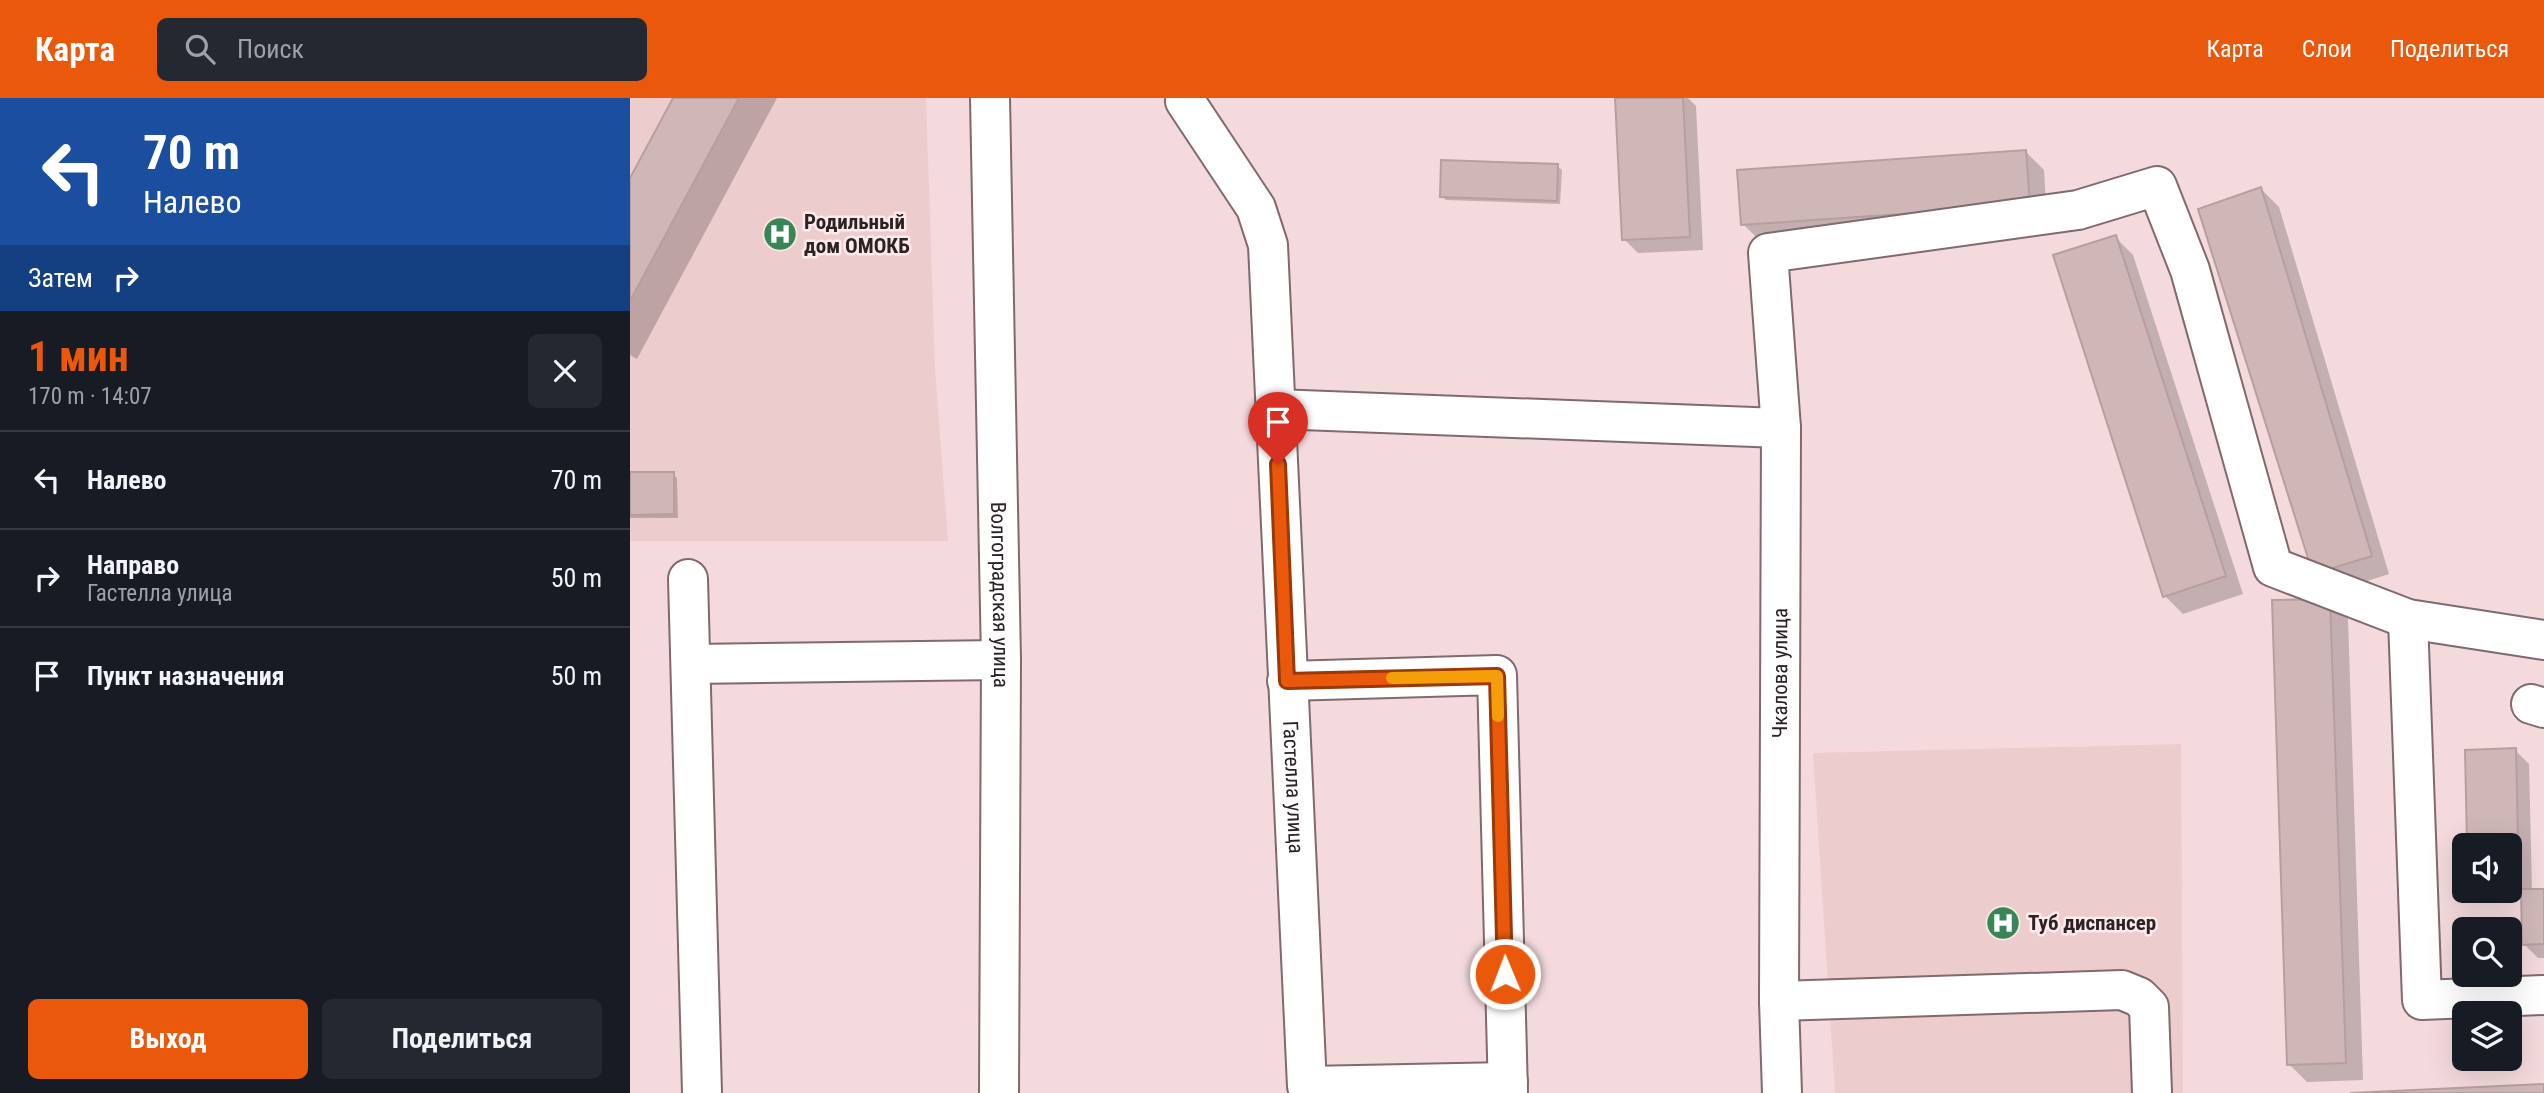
<!DOCTYPE html>
<html lang="ru">
<meta charset="utf-8">
<style>
:root{--surface:#171b24;--page:#242831;--text:#f1f3f6;--muted:#9ea1a6;--line:#363941;--accent:#ea580c}
body{margin:0;font-family:"Roboto Condensed",sans-serif;background:var(--page);color:var(--text);height:100vh;display:flex;flex-direction:column;font-size:26px;white-space:nowrap}
*{box-sizing:border-box;margin:0}
p{font-size:23px;color:var(--muted)}
.icon{flex:none;width:38px;height:38px;fill:none;stroke:currentColor;stroke-width:2;stroke-linecap:round;stroke-linejoin:round}
.map{position:relative;flex:1;overflow:hidden}
.panel{display:flex;flex-direction:column;background:var(--surface);width:630px}
.panel>*{flex:none}
.top-card{background:#1a4fa0;color:#fff;overflow:hidden}
.tools{position:absolute;left:1822px;top:735px;display:grid;gap:14px}
.tools a{display:grid;place-items:center;width:70px;height:70px;border-radius:10px;background:var(--surface);box-shadow:0 7px 28px #0002;font-size:35px}
.pin{position:absolute;display:grid;place-items:center;width:60px;height:60px;color:#fff;margin:-72px -30px;border-radius:50% 50% 50% 0;rotate:-45deg;box-shadow:0 0 7px #0007}
.pin .icon{rotate:45deg}
.me{position:absolute;width:77px;margin:-38px;rotate:359deg;stroke-linejoin:round;filter:drop-shadow(0 0 5px #0008)}
.turn{display:flex;align-items:center;gap:24px;height:147px;padding:0 28px;font-size:32px}
.turn .icon{width:91px;height:91px;stroke-width:2.5}
.turn b{display:block;font-size:49px;line-height:60px}
.then{display:flex;align-items:center;height:66px;padding:0 28px;background:#0003;gap:14px;font-size:26px}
.round{display:grid;place-items:center;flex:none;width:74px;height:74px;border-radius:10px;background:var(--page)}
.summary{display:flex;align-items:center;justify-content:space-between;height:119px;padding:0 28px}
h1{font-size:42px;font-weight:700;line-height:52px;color:var(--accent)}
.action{display:flex;gap:14px;margin-top:auto;padding:14px 28px}
.action a{flex:1;height:80px;border-radius:10px;background:var(--accent);color:#fff;font-size:28px;font-weight:700;line-height:80px;text-align:center}
.action a+a{background:var(--page);color:var(--text)}
ul{padding:0;list-style:none}
li{display:flex;align-items:center;gap:21px;height:98px;padding:0 28px;border-top:2px solid var(--line)}
li div{flex:1}
li b{display:block;font-size:26px}
li em{font-style:normal}
header{display:flex;align-items:center;gap:42px;box-sizing:border-box;height:98px;padding:0 35px;background:var(--accent);color:#fff}
header strong{font-size:33px}
nav{display:flex;gap:38px;margin-inline-start:auto;font-size:24px}
.search{width:490px;height:63px;background:var(--page);display:flex;align-items:center;gap:18px;box-sizing:border-box;padding:0 24px;border-radius:10px;color:var(--muted);font-size:26px}
main{display:flex;flex:1;min-height:0}
.map>svg:first-child{display:block}
.built{fill:#edccce}
.shadow{fill:#0003}
.building{fill:#cfb7b8;stroke:#b79fa0;stroke-width:2}
.lines{fill:none;stroke-linecap:round;stroke-linejoin:round}
.minor-casing{stroke:#806a6c;stroke-width:42}
.minor{stroke:#fff;stroke-width:38}
.route-casing{stroke:#983908;stroke-width:18}
.route{stroke:#ea580c;stroke-width:12}
.slow{stroke:#f59e0b;stroke-width:12}
.labels{text-anchor:middle;dominant-baseline:central;stroke-width:5;stroke-linejoin:round;paint-order:stroke}
.poi-label{font-size:21px;font-weight:bold;fill:#2b2223;stroke:#fee9ea;text-anchor:start}
.street-label{font-size:21px;fill:#2b2223;stroke:#fee9ea}
</style>
<header>
<strong>Карта</strong>
<div class="search"><svg class="icon" aria-label="search" viewBox="0 0 24 24"><circle cx="10" cy="10" r="6"/><path d="M15 15l6 6"/></svg>Поиск</div>
<nav><a>Карта</a><a>Слои</a><a>Поделиться</a></nav>
</header>
<main>
<section class="panel">
<div class="top-card">
<div class="turn"><svg class="icon" aria-label="left" viewBox="0 0 24 24"><path d="M17 20v-9H6M10 6l-5 5 5 5"/></svg><div><b>70 m</b>Налево</div></div>
<div class="then">Затем<svg class="icon" aria-label="right" viewBox="0 0 24 24"><path d="M7 20v-9h11M14 6l5 5-5 5"/></svg></div>
</div>
<div class="summary"><div><h1>1 мин</h1><p>170 m · 14:07</p></div><a class="round"><svg class="icon" aria-label="close" viewBox="0 0 24 24"><path d="M6 6l12 12M18 6L6 18"/></svg></a></div>
<ul>
<li><svg class="icon" aria-label="left" viewBox="0 0 24 24"><path d="M17 20v-9H6M10 6l-5 5 5 5"/></svg><div><b>Налево</b></div><em>70 m</em></li>
<li><svg class="icon" aria-label="right" viewBox="0 0 24 24"><path d="M7 20v-9h11M14 6l5 5-5 5"/></svg><div><b>Направо</b><p>Гастелла улица</p></div><em>50 m</em></li>
<li><svg class="icon" aria-label="arrive" viewBox="0 0 24 24"><path d="M6 21V4h12l-3 4 3 4H6"/></svg><div><b>Пункт назначения</b></div><em>50 m</em></li>
</ul>
<div class="action"><a>Выход</a><a>Поделиться</a></div>
</section>
<div class="map">
<svg width="1914" height="995" viewBox="0 0 1914 995">
<rect width="100%" height="100%" fill="#f4dadc"/>
<path class="built" d="M0 0H296L305 271 318 443H0Z
M1551 646 1553 995H1205L1183 655Z"/>
<path class="shadow" d="M45 0H147L7 261 0 257V83Z
M986 0H1058L1066 8 1073 152 1008 155 994 141Z
M1396 54 1414 72 1417 125 1131 144 1113 126Z
M927 68 932 72 930 106 816 102 811 98Z
M1631 91 1649 109 1759 476 1703 494Z
M1485 139 1503 157 1613 496 1553 516 1535 498Z
M0 376H43L47 380 48 420H0Z
M1700 502 1718 521 1733 982 1677 984 1659 966Z
M1885 652 1899 666 1902 793H1914V860H1908L1894 846 1893 799 1854 800 1846 793H1880V747H1839L1836 653Z"/>
<path class="building" d="M43 0H109L0 203V80Z
M985 0H1053L1060 139 992 142Z
M1396 52 1400 107 1111 127 1107 72Z
M811 62 928 66 927 103 810 99Z
M1631 89 1742 458 1683 476 1568 111Z
M1486 137 1596 478 1533 499 1423 157Z
M0 374H44V416L0 417Z
M1700 501 1716 965 1657 967 1642 502Z
M1886 650 1889 786H1880V747H1837L1835 652Z
M1891 791H1914V846L1892 847Z
M1914 986V995H1720Z"/>
<g class="lines">
<g class="minor-casing">
<g id="minor">
<path id="s1" d="M360 0 371 562 369 995"/>
<path id="s2" d="M555 3 626 110 638 147 677 988 878 984"/>
<path d="M645 311 1151 330"/>
<path d="M58 481 72 995"/>
<path d="M1778 521 1792 902 1914 897"/>
<path d="M62 566 371 562"/>
<path d="M657 583 867 577 878 995"/>
<path d="M1901 606 1914 610"/>
<path d="M1149 903 1492 892 1509 899 1519 909 1522 995"/>
<path id="s3" d="M1152 995 1149 903 1151 330 1138 155 1448 112 1527 88 1560 172 1643 469 1778 521 1914 542"/>
</g>
</g>
<use href="#minor" class="minor"/>
</g>
<g class="lines">
<g class="route-casing">
<path id="route" d="M648 366 657 583 867 578 875 876"/>
</g>
<use href="#route" class="route"/>
<path class="slow" d="M762 580 867 578 868 618"/>
</g>
<defs>
<g id="hospital-disc" transform="scale(1.75)"><circle r="9.5" fill="#388656" stroke="#fee9ea"/><path d="M-5-5h3v3.5h4V-5h3V5h-3V1.5h-4V5h-3Z" fill="#fff"/></g>
</defs>
<g fill-rule="evenodd">
<use href="#hospital-disc" x="150" y="136"/>
<use href="#hospital-disc" x="1373" y="825"/>
</g>
<g class="labels">
<g class="poi-label">
<text x="174" y="124">Родильный<tspan x="174" dy="24">дом ОМОКБ</tspan></text>
<text x="1398" y="825">Туб диспансер</text>
</g>
<g class="street-label">
<text stroke="none"><textPath href="#s1" startOffset="497">Волгоградская улица</textPath></text>
<text stroke="none"><textPath href="#s3" startOffset="420">Чкалова улица</textPath></text>
<text stroke="none"><textPath href="#s2" startOffset="710">Гастелла улица</textPath></text>
</g>
</g>
</svg>
<div class="tools">
<a><svg class="icon" aria-label="sound" viewBox="0 0 24 24"><path d="M4 9h4l5-4v14l-5-4H4zM17 9q2 3 0 6"/></svg></a>
<a><svg class="icon" aria-label="search" viewBox="0 0 24 24"><circle cx="10" cy="10" r="6"/><path d="M15 15l6 6"/></svg></a>
<a><svg class="icon" aria-label="layers" viewBox="0 0 24 24"><path d="M12 4l9 5-9 5-9-5zM3 14l9 5 9-5"/></svg></a>
</div>
<div class="pin" style="left:648px;top:366px;background:#d93025"><svg class="icon" aria-label="arrive" viewBox="0 0 24 24"><path d="M6 21V4h12l-3 4 3 4H6"/></svg></div>
<svg class="me" style="left:875px;top:876px" viewBox="-20 -20 40 40"><circle r="17" fill="#ea580c" stroke="#fff" stroke-width="3"/><path d="M0-11L8 9 0 5-8 9z" fill="#fff"/></svg>
</div>
</main>
